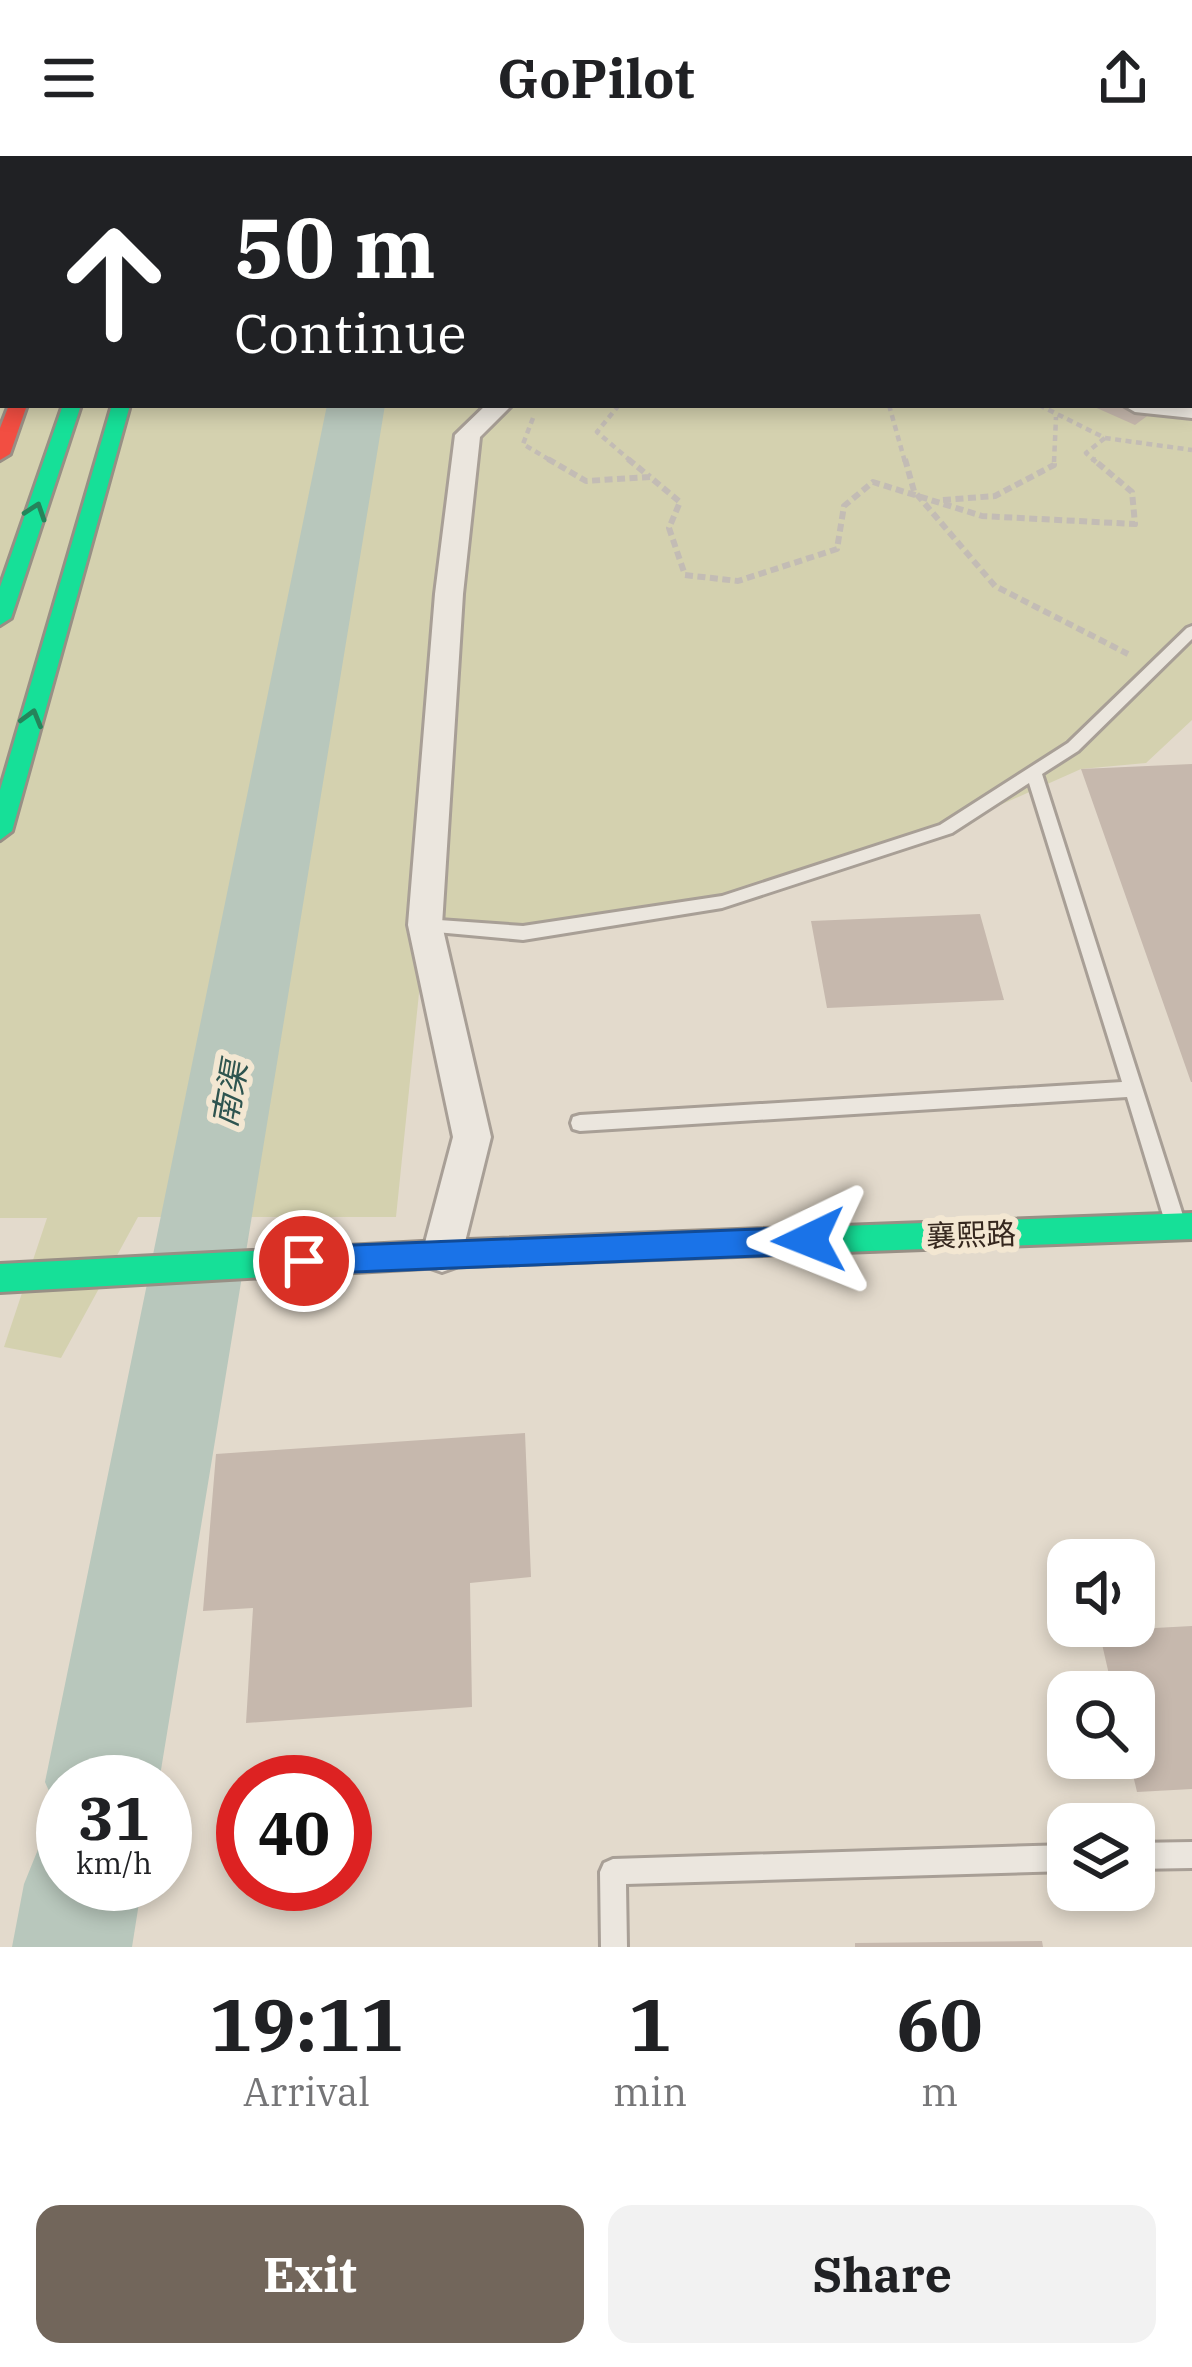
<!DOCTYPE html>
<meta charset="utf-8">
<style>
:root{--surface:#fff;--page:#f2f2f2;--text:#202124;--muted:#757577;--accent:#72665b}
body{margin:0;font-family:"IBM Plex Serif","Noto Sans SC",serif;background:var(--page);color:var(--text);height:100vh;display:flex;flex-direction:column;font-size:45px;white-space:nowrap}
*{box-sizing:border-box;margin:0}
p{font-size:39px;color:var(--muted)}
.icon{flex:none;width:66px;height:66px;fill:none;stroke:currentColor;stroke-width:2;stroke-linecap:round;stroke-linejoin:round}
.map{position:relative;height:1791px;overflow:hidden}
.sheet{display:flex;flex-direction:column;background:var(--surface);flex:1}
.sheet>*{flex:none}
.banner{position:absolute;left:0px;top:0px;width:1194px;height:252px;box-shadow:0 6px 18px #0003;background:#202124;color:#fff;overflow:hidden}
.fabs{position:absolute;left:1047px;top:1383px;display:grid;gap:24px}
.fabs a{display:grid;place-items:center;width:108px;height:108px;border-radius:24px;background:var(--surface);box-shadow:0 6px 18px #0003;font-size:60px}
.speed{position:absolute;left:36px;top:1599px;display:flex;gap:24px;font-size:60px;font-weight:700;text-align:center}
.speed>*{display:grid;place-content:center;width:156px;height:156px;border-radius:50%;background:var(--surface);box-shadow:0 6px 18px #0003;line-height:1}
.speed small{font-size:30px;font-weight:400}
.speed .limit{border:18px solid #d22;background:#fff;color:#111}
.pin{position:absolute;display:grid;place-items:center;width:102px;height:102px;color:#fff;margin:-51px;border:6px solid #fff;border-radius:50%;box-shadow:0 3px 12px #0007}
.me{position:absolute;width:132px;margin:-66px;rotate:268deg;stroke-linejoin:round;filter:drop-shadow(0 0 9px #0008)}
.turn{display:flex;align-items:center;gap:42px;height:252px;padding:0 36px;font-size:54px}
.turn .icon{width:156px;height:156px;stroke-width:2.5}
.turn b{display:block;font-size:84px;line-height:102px}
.eta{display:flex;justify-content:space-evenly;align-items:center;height:204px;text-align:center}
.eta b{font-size:72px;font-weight:700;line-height:84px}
.button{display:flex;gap:24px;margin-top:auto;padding:24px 36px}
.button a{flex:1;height:138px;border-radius:24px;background:var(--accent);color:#fff;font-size:48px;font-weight:700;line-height:138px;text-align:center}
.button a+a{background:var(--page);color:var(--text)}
header{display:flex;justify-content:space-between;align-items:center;height:156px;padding:0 36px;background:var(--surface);font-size:54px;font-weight:700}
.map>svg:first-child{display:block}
.green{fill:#d4d1af;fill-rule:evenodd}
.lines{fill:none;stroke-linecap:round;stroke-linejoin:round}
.river{fill:#b8c7bc;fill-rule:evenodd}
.building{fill:#c6b8ad}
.lane-casing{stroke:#a89f96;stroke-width:6}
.street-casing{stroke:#a89f96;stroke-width:6}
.fast-casing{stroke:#988f85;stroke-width:6}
.jam-casing{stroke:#988f85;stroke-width:6}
.path-far1{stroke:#c3bcb5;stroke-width:4.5;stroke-dasharray:6 4.5;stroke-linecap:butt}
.path{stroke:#c3bcb5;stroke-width:6;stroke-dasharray:8 4.5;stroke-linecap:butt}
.lane{fill:#ebe6de;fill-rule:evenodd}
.street{fill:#ebe6de;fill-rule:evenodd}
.fast{fill:#16e098;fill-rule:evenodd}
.jam{fill:#f24e42;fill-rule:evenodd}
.oneway{stroke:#26845b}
.route{fill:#1a73e8;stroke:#114b97;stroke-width:3}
.labels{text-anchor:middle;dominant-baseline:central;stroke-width:12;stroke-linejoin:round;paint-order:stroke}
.street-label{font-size:30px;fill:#35271e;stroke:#f3e7d2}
.water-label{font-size:33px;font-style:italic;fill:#2e544f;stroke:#f3e7d2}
</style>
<header><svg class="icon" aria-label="menu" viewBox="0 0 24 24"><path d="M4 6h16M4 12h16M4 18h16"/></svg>GoPilot<svg class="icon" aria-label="share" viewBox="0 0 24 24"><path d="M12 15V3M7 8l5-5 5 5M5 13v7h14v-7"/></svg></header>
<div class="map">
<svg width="1192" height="1791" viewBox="0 0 1192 1791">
<rect width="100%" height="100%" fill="#e3dacc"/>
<path class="green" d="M0 0H1192V564L1146 607 1081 613 946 673 722 746 523 777 426 769 396 1061H138L61 1202 4 1191 47 1062H0ZM3 3H1191V249H3Z"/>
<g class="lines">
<path class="river" d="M532 0H591L530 3Z
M733 0H781L731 3Z
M0 82H3V112H0Z
M327 249H385L159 1626H63V1667L45 1626Z
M63 1677V1728H142L132 1791H12L24 1728 41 1686Z"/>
</g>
<path class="building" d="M1090 249H1162L1135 269Z
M1192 608V926H1191L1081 613Z
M980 758 1004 844 827 852 811 765Z
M525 1277 531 1421 470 1427 472 1551 246 1567 253 1452 203 1455 216 1298Z
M1192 1470V1633L1137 1636 1129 1602H1134V1536H1113L1099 1475Z
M1042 1785 1043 1791H855V1787Z"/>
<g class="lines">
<g class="lane-casing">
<path id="lane" d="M0 191H3V199H0Z
M1192 470V483L1078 595 1042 618 1185 1066 1182 1072 1175 1075 1168 1072 1165 1066 1127 941 580 975 573 973 571 967 573 961 580 959 1122 926 1029 627 952 677 722 752 523 784 425 775 417 769 425 763 523 770 722 740 940 669 1068 587 1187 472Z
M1192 1686V1712L1134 1713V1687Z
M1068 1689V1715L626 1728 627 1791H601L600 1716 604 1707 613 1703Z"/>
</g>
<g class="street-casing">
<path id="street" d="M837 0H857L858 3H838Z
M1191 157H1192V171H1191Z
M1192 248V262L1135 256 1123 249Z
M486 249H512L480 281 463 438 442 769 491 981 462 1098 456 1111 442 1116 428 1111 422 1098 453 981 408 769 435 438 455 279Z"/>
</g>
<g class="fast-casing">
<path id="fast" d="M101 0H117L100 3Z
M149 0H165L148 3Z
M232 0H250L230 3Z
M3 164V182H0V165Z
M63 249H81L11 462 0 469V431Z
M112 249H130L12 675 0 684V634Z
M1192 1057V1083L442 1111 0 1136V1108L442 1085Z"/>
</g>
<g class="jam-casing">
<path id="jam" d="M8 0H26L28 3H10Z
M9 249H27L10 298 0 304V272Z"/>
</g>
<path class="path-far1" d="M599 0 603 3
M619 249 597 276 632 306
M882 249H955
M889 249 905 306
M1039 249 1105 282 1192 294
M533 262 523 288 553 306
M1054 306 1056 261
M1096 306 1086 297 1105 282"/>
<path class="path" d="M548 303 586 325 650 321 680 346 669 372 685 419 738 425 837 393 844 350 873 326 982 360 1135 368 1132 336 1093 303
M628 303 650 321
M905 303 914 335 995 430 1128 498
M943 344 995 340 1054 309V303"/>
<use href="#lane" class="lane"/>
<use href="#street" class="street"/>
<use href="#fast" class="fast"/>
<use href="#jam" class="jam"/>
</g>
<defs><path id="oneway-chevron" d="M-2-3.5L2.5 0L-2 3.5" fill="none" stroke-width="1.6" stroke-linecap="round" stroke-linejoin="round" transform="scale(3)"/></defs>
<g class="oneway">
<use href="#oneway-chevron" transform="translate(36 355) rotate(-71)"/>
<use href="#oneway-chevron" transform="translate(32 562) rotate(-74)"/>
</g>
<path class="route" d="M809 1071 824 1084 809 1098 304 1118 289 1105 304 1091Z"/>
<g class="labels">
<g class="street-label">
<text transform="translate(971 1078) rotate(-2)">襄熙路</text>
</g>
<g class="water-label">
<text transform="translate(229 938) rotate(-80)">南渠</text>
</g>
</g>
</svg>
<div class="fabs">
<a><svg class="icon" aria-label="sound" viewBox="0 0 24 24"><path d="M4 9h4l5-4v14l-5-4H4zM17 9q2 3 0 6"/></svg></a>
<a><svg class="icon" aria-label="search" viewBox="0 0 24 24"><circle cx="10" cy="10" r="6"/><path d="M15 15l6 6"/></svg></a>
<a><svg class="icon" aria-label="layers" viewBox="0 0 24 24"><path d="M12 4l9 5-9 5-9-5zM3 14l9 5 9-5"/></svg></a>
</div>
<div class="speed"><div>31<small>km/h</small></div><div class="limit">40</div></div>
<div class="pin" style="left:304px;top:1105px;background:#d93025"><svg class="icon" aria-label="arrive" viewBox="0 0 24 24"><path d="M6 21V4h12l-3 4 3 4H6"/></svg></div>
<svg class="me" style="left:809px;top:1084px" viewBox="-20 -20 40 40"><path d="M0-17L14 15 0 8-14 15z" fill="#1a73e8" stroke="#fff" stroke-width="4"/></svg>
<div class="banner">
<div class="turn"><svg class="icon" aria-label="ahead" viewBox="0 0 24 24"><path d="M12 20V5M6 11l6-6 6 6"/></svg><div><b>50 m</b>Continue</div></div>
</div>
</div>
<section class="sheet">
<div class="eta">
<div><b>19:11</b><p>Arrival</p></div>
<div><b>1</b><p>min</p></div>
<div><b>60</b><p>m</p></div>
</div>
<div class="button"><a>Exit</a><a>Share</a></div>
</section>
